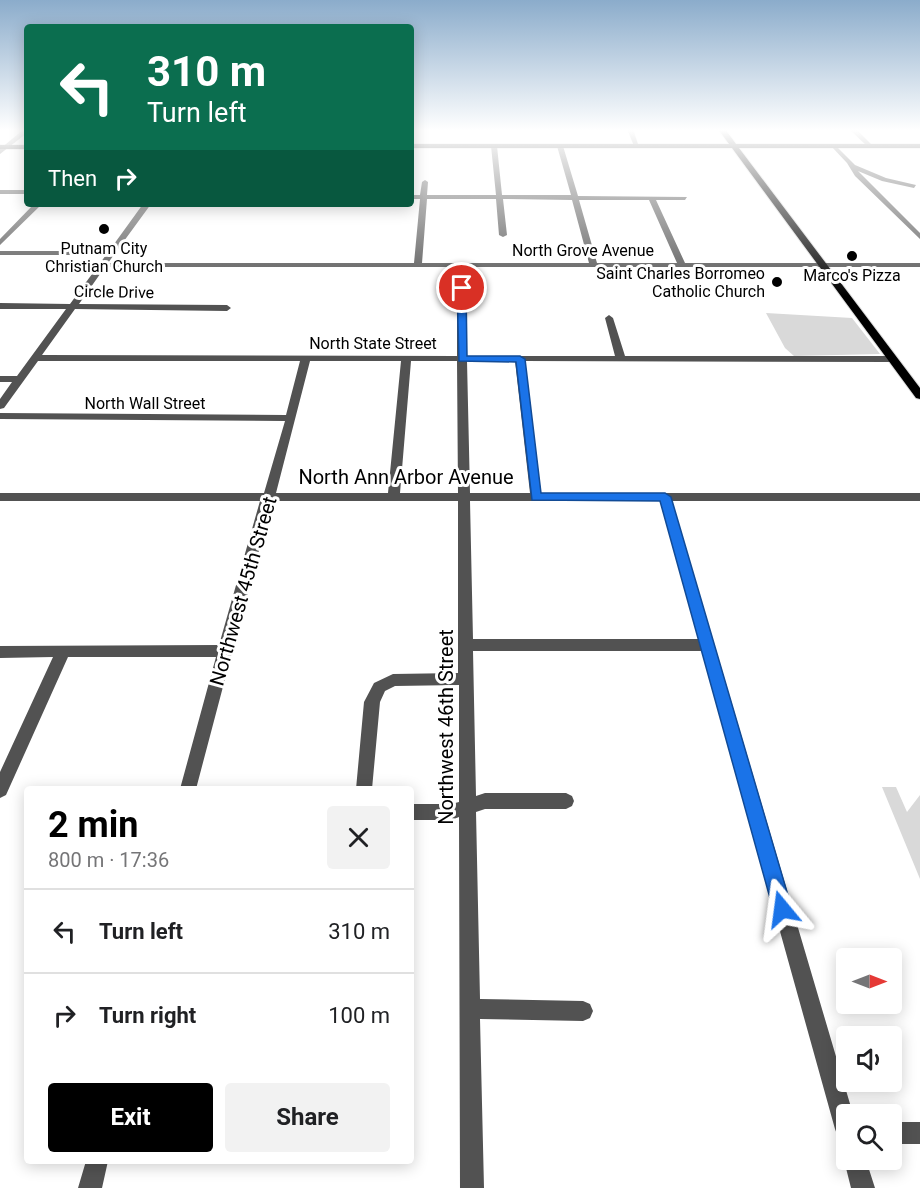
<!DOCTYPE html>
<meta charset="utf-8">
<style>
:root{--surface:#fff;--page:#f2f2f2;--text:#202124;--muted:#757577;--line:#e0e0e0;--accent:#000}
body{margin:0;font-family:Roboto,sans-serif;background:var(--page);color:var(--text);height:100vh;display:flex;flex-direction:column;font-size:22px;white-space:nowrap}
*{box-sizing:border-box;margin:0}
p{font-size:20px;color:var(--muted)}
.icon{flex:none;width:33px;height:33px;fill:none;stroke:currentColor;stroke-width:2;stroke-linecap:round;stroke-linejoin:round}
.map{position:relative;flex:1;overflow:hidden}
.details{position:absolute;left:24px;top:786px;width:390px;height:378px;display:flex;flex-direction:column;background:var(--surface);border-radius:6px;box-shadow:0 3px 15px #0003}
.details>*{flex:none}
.hud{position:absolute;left:24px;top:24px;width:390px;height:183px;border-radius:6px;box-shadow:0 3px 15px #0003;background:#0b6e4f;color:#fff;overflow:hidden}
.needle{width:39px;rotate:90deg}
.controls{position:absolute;left:836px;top:948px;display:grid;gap:12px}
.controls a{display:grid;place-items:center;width:66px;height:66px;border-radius:6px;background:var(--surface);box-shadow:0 3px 15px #0003;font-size:30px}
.pin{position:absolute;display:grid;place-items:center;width:51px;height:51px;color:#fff;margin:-26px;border:3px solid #fff;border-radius:50%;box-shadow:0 2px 6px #0007}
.me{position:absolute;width:66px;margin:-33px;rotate:344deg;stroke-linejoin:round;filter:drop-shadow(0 0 4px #0008)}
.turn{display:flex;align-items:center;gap:21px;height:126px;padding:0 24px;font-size:27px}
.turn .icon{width:78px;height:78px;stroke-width:2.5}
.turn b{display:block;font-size:42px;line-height:51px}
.then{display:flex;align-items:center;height:57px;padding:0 24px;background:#0003;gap:12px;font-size:22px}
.round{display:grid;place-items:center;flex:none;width:63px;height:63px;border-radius:6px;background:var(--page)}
.head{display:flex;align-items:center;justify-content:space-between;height:102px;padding:0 24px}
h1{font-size:36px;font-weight:700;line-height:45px;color:var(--accent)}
.primary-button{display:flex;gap:12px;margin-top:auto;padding:12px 24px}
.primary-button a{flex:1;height:69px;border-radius:6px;background:var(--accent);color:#fff;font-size:24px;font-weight:700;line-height:69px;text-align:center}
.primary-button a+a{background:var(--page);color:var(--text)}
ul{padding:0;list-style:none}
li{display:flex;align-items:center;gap:18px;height:84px;padding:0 24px;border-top:2px solid var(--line)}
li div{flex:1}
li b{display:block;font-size:22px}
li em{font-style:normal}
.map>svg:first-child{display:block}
.green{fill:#d9d9d9}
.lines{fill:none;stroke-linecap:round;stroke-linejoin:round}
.major-casing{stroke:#dbdbdb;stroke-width:2}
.minor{fill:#525252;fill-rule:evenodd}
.major{fill:#000;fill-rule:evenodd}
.route{fill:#1a73e8;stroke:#114b97;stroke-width:1.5}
.poi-dot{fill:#000;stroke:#fff;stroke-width:2}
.labels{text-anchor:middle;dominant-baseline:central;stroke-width:6;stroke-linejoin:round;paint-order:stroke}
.far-poi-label{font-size:16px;fill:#000;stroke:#fff}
.far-street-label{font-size:16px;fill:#000;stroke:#fff}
.street-label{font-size:20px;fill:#000;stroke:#fff}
</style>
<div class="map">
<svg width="920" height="1188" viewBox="0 0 920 1188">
<rect width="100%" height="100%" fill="#fff"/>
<path class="green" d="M766 313 852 318 880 354 794 356 785 348Z
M882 787H896L907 812 920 795V879Z"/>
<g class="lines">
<g class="major-casing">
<path id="major" d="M718 129H725L736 144H920V148H739L920 388V399L916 398 732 148H411V144H729Z
M0 145H27V149H0Z"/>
</g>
<path class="minor" d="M24 129H27V133L0 154V149Z
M627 129H633L639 147 634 146Z
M849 129H856L872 145V147H868Z
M494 144 497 146 502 195H571L557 146 560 144 563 146 578 196 687 197 685 200H656L685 263H920V267H465L467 356H615L605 318 609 315 613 318 625 356H892L897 359 892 362 525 361 541 493H920V501H672L853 1114H846V1140L838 1137 835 1129 702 651H473L476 796 485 793H566L572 796 574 801 572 806 566 809H485L476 812 480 999 583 1001 590 1004 593 1011 590 1018 583 1021 480 1019 484 1188H460L459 817 451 820H411V804H451L459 802V685L395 686 385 691 380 702 372 789H356L364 702 374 683 393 674 458 673V501H272L196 789H180L216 657H68L6 795 0 798V772L53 657 0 658V646L219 645 260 501H0V493H264L285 421 0 419V413L286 415 300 361H38L4 408 0 409V399L12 382H0V376H17L66 309H0V303L70 304 106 255H0V251H109L143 204H151L108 263H414L420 199H411V195H420L422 182 425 180 428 182 427 195H496L491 146ZM427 199H496L499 235 503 237 507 235 503 199 572 200 589 263H422ZM579 200H649L677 263H597ZM105 267H457V356L42 355 75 309 227 311 231 308 227 305 79 304ZM310 361H401L388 493H276ZM411 361H457L458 493H400ZM467 361H515L530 493H470ZM470 501H660L699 639H473Z
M834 144 855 165 886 178 916 185 914 188 882 181 858 171 920 233V239L855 176 847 163 831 146Z
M0 190H27V194H0Z
M34 204H42L0 245V239Z
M891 1122H920V1144H891Z
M846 1154V1160H866L875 1188H851L844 1160Z
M86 1161H108L102 1188H78Z"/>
<use href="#major" class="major"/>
</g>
<linearGradient id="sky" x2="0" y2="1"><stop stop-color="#8baccb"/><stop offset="0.44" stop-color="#fff"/><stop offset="1" stop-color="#fff" stop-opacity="0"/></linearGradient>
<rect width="920" height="296" fill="url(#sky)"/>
<path class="route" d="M462 286 466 288 467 356H520L525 359 541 493H665L671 497 792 909 789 916 782 918 776 916 773 909 660 501 532 500 516 362 459 361 457 288Z"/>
<g class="poi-dot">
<circle cx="104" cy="229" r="6"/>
<circle cx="852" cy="256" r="6"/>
<circle cx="777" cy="282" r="6"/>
</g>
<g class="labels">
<g class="far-poi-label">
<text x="104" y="248">Putnam City<tspan x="104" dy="18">Christian Church</tspan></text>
<text x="765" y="273" text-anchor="end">Saint Charles Borromeo<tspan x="765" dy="18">Catholic Church</tspan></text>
<text x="852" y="275">Marco's Pizza</text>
</g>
<g class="far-street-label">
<text x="583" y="250">North Grove Avenue</text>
<text transform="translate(114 292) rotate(1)">Circle Drive</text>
<text x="373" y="343">North State Street</text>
<text x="145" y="403">North Wall Street</text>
</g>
<g class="street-label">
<text x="406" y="477">North Ann Arbor Avenue</text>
<text transform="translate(243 591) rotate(-74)">Northwest 45th Street</text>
<text transform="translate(446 727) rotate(-90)">Northwest 46th Street</text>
</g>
</g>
</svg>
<div class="controls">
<a><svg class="needle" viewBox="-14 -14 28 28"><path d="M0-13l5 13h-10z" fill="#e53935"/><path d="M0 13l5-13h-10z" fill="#757577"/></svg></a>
<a><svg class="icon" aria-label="sound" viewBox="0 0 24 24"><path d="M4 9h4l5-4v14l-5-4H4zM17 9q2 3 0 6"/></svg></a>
<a><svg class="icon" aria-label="search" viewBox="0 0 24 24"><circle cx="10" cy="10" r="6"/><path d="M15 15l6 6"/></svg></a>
</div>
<div class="pin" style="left:462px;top:288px;background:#d93025"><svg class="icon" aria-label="arrive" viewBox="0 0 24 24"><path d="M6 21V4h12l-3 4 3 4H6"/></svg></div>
<svg class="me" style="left:782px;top:909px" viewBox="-20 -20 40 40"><path d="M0-17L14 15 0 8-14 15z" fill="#1a73e8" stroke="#fff" stroke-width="4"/></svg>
<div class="hud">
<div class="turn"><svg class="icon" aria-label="left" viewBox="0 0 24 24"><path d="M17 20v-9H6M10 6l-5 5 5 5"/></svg><div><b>310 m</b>Turn left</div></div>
<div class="then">Then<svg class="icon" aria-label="right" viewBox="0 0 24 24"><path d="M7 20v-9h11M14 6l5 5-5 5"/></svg></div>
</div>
<section class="details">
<div class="head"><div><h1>2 min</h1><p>800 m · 17:36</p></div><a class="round"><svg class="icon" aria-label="close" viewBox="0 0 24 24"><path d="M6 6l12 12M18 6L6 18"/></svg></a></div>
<ul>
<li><svg class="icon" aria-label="left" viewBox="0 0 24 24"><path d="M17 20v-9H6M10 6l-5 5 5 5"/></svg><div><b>Turn left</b></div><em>310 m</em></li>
<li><svg class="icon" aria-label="right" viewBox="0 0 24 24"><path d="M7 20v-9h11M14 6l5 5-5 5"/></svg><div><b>Turn right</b></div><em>100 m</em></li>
</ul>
<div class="primary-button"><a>Exit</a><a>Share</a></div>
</section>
</div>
